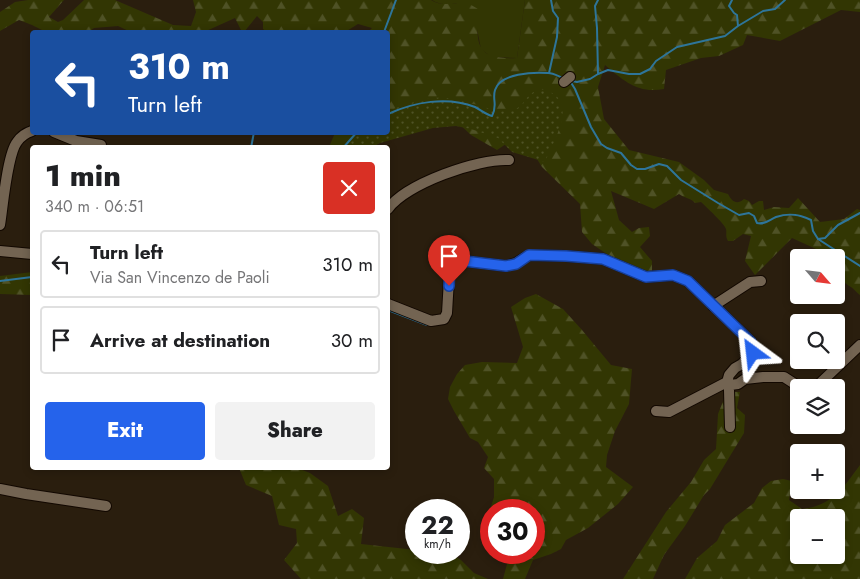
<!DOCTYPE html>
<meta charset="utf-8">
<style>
:root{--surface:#fff;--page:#f2f2f2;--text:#202124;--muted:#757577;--line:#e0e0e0;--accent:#2563eb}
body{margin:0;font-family:Jost,sans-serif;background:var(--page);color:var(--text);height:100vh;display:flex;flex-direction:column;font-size:19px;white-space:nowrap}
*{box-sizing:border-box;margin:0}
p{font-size:16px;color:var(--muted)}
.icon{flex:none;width:28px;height:28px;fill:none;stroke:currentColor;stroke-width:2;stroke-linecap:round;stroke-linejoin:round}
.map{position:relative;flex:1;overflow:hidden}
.details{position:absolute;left:30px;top:145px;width:360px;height:325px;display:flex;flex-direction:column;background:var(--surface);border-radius:5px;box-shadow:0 2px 8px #0003}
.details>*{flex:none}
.top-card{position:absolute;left:30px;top:30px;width:360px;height:105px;border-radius:5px;box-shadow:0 2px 8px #0003;background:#1a4fa0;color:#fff;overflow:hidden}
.needle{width:32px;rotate:118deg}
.buttons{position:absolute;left:790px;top:249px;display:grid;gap:10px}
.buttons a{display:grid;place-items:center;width:55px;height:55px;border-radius:5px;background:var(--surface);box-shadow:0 2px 8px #0003;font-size:25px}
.speed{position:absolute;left:405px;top:499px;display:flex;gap:10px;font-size:25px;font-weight:700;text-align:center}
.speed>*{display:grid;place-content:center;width:65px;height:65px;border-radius:50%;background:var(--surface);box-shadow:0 2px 8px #0003;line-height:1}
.speed small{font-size:12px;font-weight:400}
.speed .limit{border:8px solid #d22;background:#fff;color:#111}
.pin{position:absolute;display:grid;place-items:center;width:42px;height:42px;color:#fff;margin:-51px -21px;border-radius:50% 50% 50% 0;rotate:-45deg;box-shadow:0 0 5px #0007}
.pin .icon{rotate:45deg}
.me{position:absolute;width:55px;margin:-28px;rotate:330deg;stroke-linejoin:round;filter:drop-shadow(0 0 4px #0008)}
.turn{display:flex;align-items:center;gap:18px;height:105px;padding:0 15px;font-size:22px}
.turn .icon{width:65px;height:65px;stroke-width:2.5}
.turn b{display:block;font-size:35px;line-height:42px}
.round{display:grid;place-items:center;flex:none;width:52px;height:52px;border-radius:5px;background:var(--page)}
.head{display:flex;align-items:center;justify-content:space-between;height:85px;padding:0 15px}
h1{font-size:30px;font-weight:800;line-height:38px}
.action{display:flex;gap:10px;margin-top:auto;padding:10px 15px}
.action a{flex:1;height:58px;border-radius:5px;background:var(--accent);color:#fff;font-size:20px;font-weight:800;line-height:58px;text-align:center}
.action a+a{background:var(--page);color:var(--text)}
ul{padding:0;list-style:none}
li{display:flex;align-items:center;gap:15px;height:68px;margin:0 10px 8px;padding:0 5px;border:2px solid var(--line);border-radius:5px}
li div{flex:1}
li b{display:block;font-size:19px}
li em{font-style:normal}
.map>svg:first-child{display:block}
.green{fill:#323603}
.forest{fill:url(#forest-firs);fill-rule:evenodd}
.park{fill:url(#park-dots)}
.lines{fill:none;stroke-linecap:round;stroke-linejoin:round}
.stream{stroke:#2e759a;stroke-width:2}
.minor-casing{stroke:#120800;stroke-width:12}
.minor{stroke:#736452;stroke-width:10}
.route-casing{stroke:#184099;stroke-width:12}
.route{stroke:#2563eb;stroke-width:9}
</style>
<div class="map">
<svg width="860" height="579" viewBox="0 0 860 579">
<defs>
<pattern id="forest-firs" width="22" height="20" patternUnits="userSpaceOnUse" patternTransform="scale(1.25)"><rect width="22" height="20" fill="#323603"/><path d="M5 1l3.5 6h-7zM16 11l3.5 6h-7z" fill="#4f5226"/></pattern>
<pattern id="park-dots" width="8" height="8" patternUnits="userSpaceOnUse" patternTransform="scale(1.25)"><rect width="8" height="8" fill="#323603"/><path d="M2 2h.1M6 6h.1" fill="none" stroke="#4f5226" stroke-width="1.8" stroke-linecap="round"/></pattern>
</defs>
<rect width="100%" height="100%" fill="#2a1e0e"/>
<path class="green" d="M432 0H525L517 58 491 57 481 49 477 29 457 3C448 5 439 5 432 0Z"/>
<path class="forest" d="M28 0H64L49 17 58 22 63 20 84 0H115L173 25 191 26 196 12 193 0H431C442 7 454 3 466 2L478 9C476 46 476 60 517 58L525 0H860V12L841 10 780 41 747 35 743 45 719 56 701 58 666 70 664 89C638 94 624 81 605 65L598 87 604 119 629 150 679 162 704 180 714 190 728 194C732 202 737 205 744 199L749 201 752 205 759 201H763L764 210 774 207 789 208 798 198 820 222 844 219 857 209 860 210V295C857 293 854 289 851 287 835 276 836 278 836 258L829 257 827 254 792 238 755 275 745 261 751 236 743 234 733 241H728C725 236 727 233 726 229 724 223 706 207 701 202L695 203C691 198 684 198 679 194L654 209 611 191 619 220 632 232 639 228 649 227 650 236 640 247 652 261V274L626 267 592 244 582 232 580 204 542 167 537 159 509 142 497 150 471 135 455 120H432L370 147H329L335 133 388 132V32H368L372 28 358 24 345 32H267L263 29V22L257 16 244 32H242L235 18 204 32H131L118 26 94 28 88 32H46L32 25 19 20 0 31V12L15 2Z
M32 272V295L0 294V276Z
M536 294 563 309 582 330 611 365 632 369 629 404 615 431 607 455 606 467 633 487 618 504 588 528 566 540 561 549 551 554 533 560 525 579H503L510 553 534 552V510H491V522L487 519 494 497V479L484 468 488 457 478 442 470 438 454 411 448 399 450 387 457 374 465 365 482 362 517 363 523 347 511 307 525 298Z
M733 392H740L737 408 745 415 744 433 710 489 704 495 685 526 664 555 653 579H623L666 512 691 482 704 460 716 449 718 414 726 394Z
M860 465V579H685L697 558 717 541 725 525 754 503 762 488 771 481 783 479 792 481 789 500 802 509C832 506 843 488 860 465ZM799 518H836V555H799Z
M239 468H297L310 473 328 486 338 516 352 509 364 518 361 544 416 550V552L450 553 461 560 474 573 488 579H301L284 560 297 543 296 529 279 525 272 496 246 485Z"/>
<path class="park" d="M539 89C582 96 555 138 545 162L512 152 498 138 471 129 456 126 433 128 380 143 373 147H341L354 133 388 132V111C402 106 417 100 433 98 454 96 477 105 497 111 528 113 519 98 539 89Z"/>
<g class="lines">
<path class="stream" d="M598 0 595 6 597 28 598 74
M732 0 729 6 734 13 737 15 738 26
M384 32 396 0
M549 73 557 37 558 18 553 11 551 0
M570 81 575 89 591 127 601 144 607 148 621 153 631 165 637 169H645L659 164 667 166 681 180 718 203 739 215 749 213 754 216 757 223C764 225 769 220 776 217 789 213 799 214 811 220L813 231 818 239 860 266
M572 81 577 82 590 79 598 74 608 70 629 74H640L650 69 656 61 677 47 725 36 738 26 763 11 775 9 785 0
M388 114C414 102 447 96 475 107 481 110 485 114 492 116 498 105 492 100 495 90 500 73 534 72 548 73 553 73 558 76 563 78
M251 148 254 132
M343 148 357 132
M818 239 825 238 838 225 860 213
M0 281 32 277
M388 310 427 325"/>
<g class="minor-casing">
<path id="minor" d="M564 82 570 77
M54 132 76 141 101 145
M388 209C405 184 479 158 509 160
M0 225C3 207 7 155 17 142 21 136 26 133 32 131
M0 251 32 254
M388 304 431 321 444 319 447 313 450 262 456 260 506 266 516 263 529 255 566 256 603 259 646 277 673 275 688 281 743 334 751 342 753 353 742 364 735 368 729 375 727 382 730 385 738 384 745 379 763 377H784L801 388
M713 306 750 282 761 281
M815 388 860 345
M656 411 669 412 727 382
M730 427 729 390 730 385
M0 489 26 494 106 506"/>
</g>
<use href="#minor" class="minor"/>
</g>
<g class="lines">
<g class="route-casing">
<path id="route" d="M449 286 450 262 456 260 506 266 516 264 529 255 566 256 603 259 646 277 673 275 688 281 751 342 753 353"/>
</g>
<use href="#route" class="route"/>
</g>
</svg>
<div class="buttons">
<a><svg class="needle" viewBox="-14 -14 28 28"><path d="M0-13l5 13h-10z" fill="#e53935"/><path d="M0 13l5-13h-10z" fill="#757577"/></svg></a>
<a><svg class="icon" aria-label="search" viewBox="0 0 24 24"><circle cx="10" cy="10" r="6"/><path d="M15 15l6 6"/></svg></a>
<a><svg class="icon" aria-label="layers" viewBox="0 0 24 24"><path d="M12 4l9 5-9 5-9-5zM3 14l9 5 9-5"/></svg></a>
<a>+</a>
<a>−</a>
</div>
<div class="speed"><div>22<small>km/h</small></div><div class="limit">30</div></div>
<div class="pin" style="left:449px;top:286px;background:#d93025"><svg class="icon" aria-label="arrive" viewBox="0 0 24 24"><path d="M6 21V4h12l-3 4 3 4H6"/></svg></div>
<svg class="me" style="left:753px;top:353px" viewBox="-20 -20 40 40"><path d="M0-17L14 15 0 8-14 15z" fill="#2563eb" stroke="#fff" stroke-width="4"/></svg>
<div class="top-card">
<div class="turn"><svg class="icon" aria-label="left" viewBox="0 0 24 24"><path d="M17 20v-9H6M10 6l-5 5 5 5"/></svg><div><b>310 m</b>Turn left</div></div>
</div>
<section class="details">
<div class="head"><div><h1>1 min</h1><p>340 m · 06:51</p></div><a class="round" style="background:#d93025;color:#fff"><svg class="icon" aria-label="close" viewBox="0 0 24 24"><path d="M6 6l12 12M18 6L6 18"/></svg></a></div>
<ul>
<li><svg class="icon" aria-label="left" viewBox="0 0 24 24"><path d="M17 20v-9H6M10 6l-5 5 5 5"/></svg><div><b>Turn left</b><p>Via San Vincenzo de Paoli</p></div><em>310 m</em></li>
<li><svg class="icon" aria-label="arrive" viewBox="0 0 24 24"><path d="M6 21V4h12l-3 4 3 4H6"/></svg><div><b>Arrive at destination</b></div><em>30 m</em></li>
</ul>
<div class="action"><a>Exit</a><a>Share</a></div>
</section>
</div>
